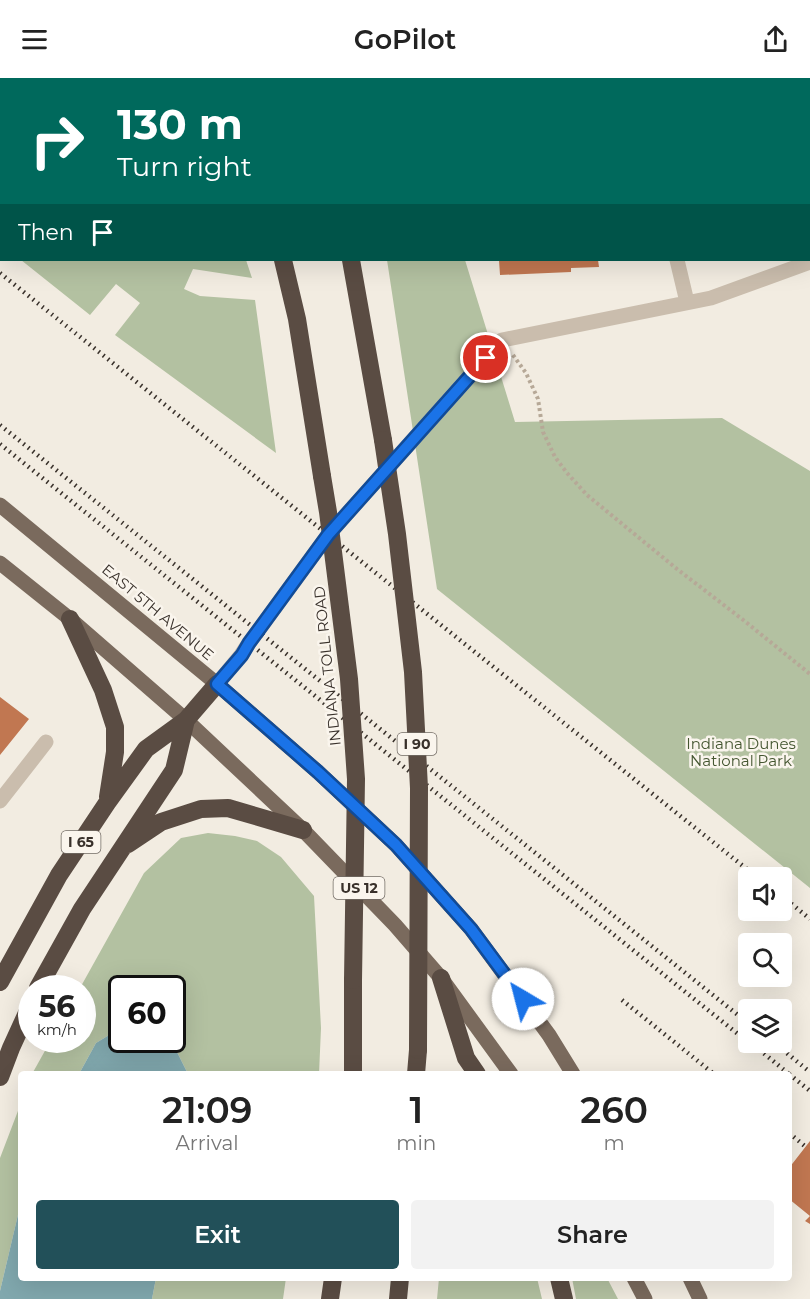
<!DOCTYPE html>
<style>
:root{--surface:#fff;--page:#f2f2f2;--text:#222;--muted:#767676;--accent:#225059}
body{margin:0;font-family:Montserrat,sans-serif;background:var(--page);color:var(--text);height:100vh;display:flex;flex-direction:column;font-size:22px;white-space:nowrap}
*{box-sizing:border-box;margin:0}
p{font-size:20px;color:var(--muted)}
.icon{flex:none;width:33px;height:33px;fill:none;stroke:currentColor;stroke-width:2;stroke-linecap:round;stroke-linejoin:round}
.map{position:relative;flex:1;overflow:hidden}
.panel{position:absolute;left:18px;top:993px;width:774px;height:210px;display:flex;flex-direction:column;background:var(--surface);border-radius:6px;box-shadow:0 6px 24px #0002}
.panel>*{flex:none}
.top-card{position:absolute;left:0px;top:0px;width:810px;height:183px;box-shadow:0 6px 24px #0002;background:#00695c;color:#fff;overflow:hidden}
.fabs{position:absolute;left:738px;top:789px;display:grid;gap:12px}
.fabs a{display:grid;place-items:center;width:54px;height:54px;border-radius:6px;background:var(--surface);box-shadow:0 6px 24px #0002;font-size:30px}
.speed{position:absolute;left:18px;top:897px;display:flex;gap:12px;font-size:30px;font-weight:700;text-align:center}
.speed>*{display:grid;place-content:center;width:78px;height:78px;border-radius:50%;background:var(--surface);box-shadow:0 6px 24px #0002;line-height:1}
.speed small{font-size:15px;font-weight:400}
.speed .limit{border:3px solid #111;border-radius:9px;background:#fff;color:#111}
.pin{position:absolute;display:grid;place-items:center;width:51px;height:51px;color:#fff;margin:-26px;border:3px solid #fff;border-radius:50%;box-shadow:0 2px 6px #0007}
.me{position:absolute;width:66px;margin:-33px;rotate:323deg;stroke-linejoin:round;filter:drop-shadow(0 0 4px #0008)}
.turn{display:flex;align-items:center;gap:21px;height:126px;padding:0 18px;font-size:27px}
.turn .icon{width:78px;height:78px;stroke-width:2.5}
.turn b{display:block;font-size:42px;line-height:51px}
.then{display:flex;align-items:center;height:57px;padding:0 18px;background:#0003;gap:12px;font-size:22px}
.eta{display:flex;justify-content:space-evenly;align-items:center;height:102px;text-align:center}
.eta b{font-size:36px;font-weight:600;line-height:42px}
.button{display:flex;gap:12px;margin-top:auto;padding:12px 18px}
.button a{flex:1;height:69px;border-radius:6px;background:var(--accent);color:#fff;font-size:24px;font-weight:600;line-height:69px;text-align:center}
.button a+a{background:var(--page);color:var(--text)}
header{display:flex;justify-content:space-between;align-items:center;height:78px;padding:0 18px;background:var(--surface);font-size:27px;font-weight:600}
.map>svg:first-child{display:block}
.green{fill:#b3c1a1}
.water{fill:#81a8ae}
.building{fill:#c17751}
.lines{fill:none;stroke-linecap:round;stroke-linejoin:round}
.path{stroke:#b6a897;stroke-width:4;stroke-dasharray:3 3;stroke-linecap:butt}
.minor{stroke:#cabdad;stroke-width:15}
.major{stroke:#7a6a5d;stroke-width:15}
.highway{stroke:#5a4c43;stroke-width:18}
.rail{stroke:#39312b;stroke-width:4.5;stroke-dasharray:1.5 4.5;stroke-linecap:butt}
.highway-bridge{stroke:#5a4c43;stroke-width:18}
.route-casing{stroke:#114b97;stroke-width:15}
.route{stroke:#1a73e8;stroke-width:10}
.labels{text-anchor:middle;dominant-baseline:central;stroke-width:5;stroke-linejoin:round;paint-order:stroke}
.shield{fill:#faf5ed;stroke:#736c65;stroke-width:1.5}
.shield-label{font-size:14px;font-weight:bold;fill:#39312b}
.street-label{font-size:15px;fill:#39312b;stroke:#faf5ed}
.park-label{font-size:15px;fill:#445630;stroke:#faf5ed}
</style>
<header><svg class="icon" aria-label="menu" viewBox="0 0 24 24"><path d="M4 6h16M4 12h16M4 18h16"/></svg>GoPilot<svg class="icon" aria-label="share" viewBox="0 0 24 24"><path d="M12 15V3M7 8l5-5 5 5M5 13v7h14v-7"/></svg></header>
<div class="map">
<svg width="810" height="1221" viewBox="0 0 810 1221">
<rect width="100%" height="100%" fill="#f2ece1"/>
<path class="green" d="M0 0H192V1L2 2 1 166 0 165Z
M21 182H246L252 200 193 191 184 211 200 218 255 222 276 375 115 257 140 225 116 206 90 237Z
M387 182H465L515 344 722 340 810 393V810L437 511Z
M208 755 235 758 257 763 281 779 314 818 321 950 319 996H188L177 974 162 962H172V910H122L121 951H119L96 965 79 996H32L51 962H82V910H80L144 795 181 760Z
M21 1025V1124L0 1213V1080Z
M156 1200H286L283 1221H152Z
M439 1200H537L542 1221H437Z
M572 1200H607L618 1221H576Z"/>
<path class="water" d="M119 951H121L122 962H162L177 974 188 996H79L96 965Z
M21 1124V1200H156L152 1221H0V1213Z"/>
<path class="building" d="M499 182H598L599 189 571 190V194L500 197Z
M0 619 29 641 0 677Z
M810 1063V1146L805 1143 810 1138 789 1121V1090Z"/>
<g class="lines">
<path class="path" d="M513 277 526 295 538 321 543 354 555 379 567 395 587 417 677 491 742 541 810 596"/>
<path class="minor" d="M771 0 773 2
M667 2 668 0
M808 22 810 23
M677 182 687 224
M217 606 241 577 249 565 328 457 502 262 711 220 810 184
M0 723 46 664"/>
<path class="major" d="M0 427 217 606 318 694 396 767 471 851 549 957 573 996
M0 485 70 541 186 642 303 752 395 847 441 900 511 996
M634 1200 645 1221
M690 1200 700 1221"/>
<path class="highway" d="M233 0 234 2
M304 0V2
M283 182 297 241 322 398
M351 182 383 362
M70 541 103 612 115 649V674L108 719
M128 766 161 744 201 731 228 730 303 752
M441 900 466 980 477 996
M0 904 59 797 107 725 146 671 186 642 217 606
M38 910 82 831 174 692 186 642
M353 996V902
M416 996 418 972
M0 999 11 970 32 924
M559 1200 564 1221
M330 1221 333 1200
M398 1221 400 1200"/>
<path class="rail" d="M0 195 758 800
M0 347 748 945
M0 366 748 964
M782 818 810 841
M622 922 714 996
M750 964 789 996
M773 964 810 994
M789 996 810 1013
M789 1055 806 1069"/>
<path class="highway-bridge" d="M383 362 397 456 413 594 419 710 418 972
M322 398 328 434 349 601 356 701 353 902"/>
</g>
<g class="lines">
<g class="route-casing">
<path id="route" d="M486 280 328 457 249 565 242 577 217 606 318 694 396 767 471 851 523 921"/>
</g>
<use href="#route" class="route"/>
</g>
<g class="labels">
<g class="shield">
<rect x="397.5" y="655" width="39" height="22" rx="4.5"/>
<rect x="61.5" y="753" width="39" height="22" rx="4.5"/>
<rect x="333.5" y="799" width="51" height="22" rx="4.5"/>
</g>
<g class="shield-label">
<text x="417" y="666">I 90</text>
<text x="81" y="764">I 65</text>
<text x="359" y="810">US 12</text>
</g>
<g class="street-label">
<text transform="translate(158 534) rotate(40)">EAST 5TH AVENUE</text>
<text transform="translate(327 588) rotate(-96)">INDIANA TOLL ROAD</text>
</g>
<g class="park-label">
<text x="741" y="665">Indiana Dunes<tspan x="741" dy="17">National Park</tspan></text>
</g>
</g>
</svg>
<div class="fabs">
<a><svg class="icon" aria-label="sound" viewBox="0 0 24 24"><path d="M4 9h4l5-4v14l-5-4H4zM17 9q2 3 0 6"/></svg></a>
<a><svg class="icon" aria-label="search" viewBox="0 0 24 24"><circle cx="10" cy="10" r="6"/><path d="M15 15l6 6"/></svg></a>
<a><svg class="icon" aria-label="layers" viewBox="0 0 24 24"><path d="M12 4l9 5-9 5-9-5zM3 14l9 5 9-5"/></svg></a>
</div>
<div class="speed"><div>56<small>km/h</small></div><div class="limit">60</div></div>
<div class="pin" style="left:486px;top:280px;background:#d93025"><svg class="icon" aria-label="arrive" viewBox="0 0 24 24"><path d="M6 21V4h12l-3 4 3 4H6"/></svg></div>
<svg class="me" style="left:523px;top:921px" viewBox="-20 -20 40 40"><circle r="19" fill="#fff"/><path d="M0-13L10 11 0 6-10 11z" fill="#1a73e8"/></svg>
<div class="top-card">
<div class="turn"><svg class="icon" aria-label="right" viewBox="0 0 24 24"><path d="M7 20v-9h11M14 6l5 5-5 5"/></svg><div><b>130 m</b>Turn right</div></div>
<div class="then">Then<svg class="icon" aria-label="arrive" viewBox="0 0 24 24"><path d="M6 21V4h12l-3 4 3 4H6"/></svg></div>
</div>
<section class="panel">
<div class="eta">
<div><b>21:09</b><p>Arrival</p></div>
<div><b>1</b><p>min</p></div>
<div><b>260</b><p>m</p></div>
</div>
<div class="button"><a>Exit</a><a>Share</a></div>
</section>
</div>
